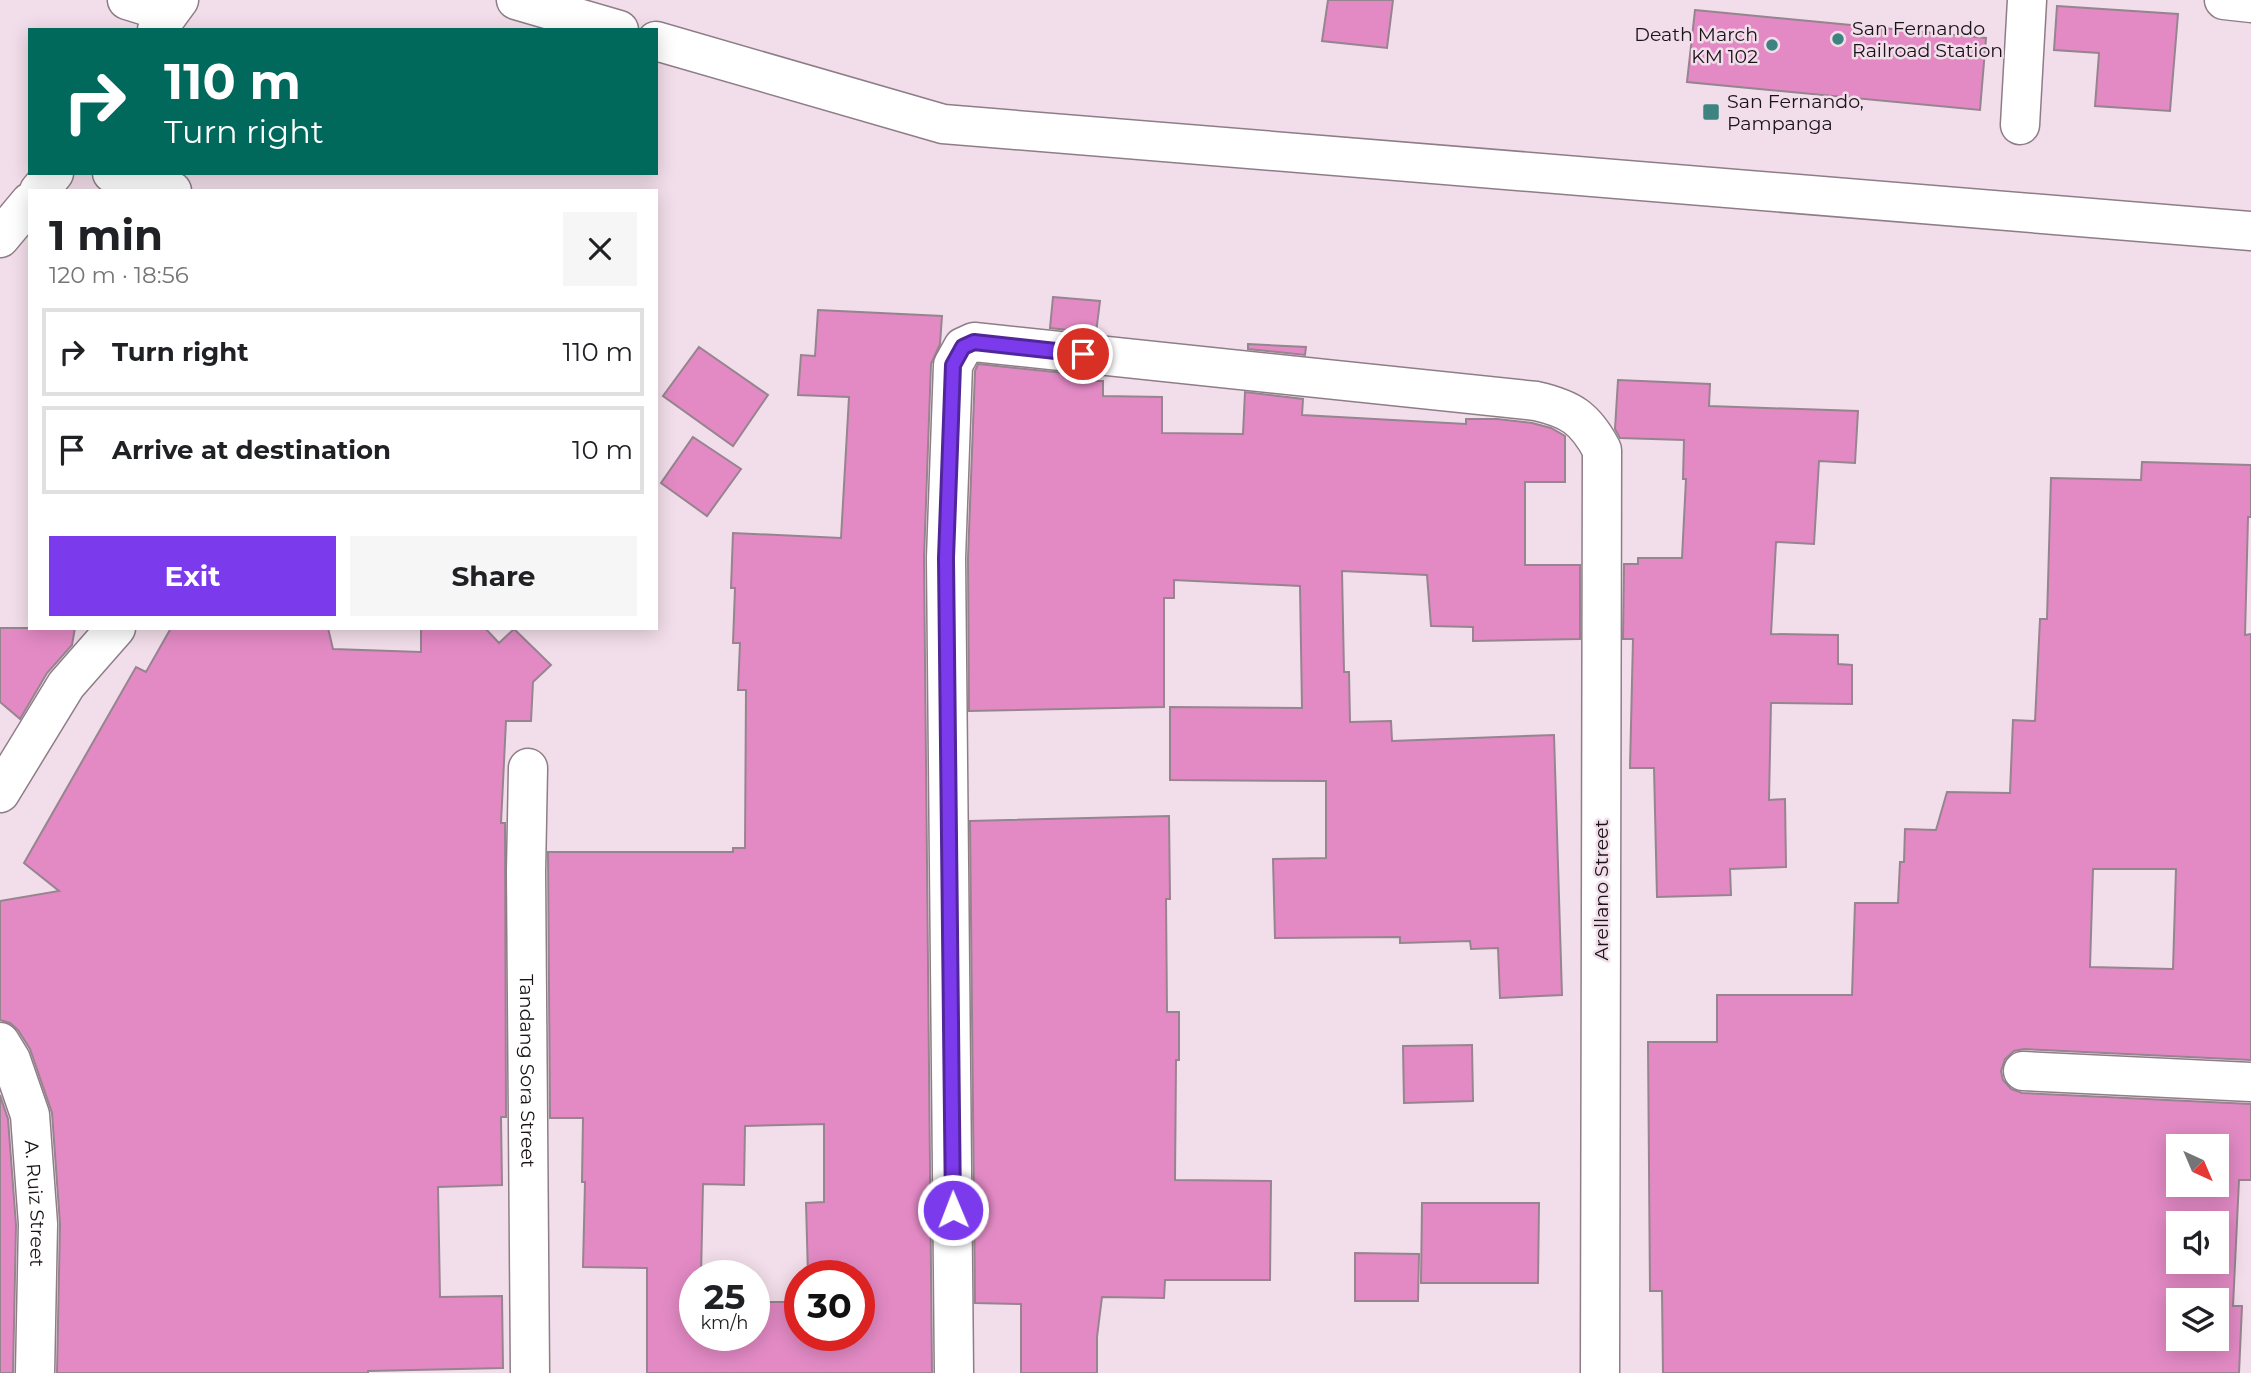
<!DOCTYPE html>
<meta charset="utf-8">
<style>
:root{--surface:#fff;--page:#f6f6f6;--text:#202124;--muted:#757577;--line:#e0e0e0;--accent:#7c3aed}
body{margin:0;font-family:Montserrat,sans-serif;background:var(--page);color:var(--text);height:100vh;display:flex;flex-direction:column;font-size:26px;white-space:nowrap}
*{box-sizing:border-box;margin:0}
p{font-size:23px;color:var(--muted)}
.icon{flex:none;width:38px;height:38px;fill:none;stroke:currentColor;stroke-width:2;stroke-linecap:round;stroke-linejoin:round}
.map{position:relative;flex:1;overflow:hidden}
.sheet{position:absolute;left:28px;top:189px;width:630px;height:441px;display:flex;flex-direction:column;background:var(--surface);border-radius:0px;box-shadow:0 4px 18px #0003}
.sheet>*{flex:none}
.banner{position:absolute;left:28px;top:28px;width:630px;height:147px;border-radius:0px;box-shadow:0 4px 18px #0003;background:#00695c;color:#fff;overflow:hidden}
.needle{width:46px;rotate:136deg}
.tools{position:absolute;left:2166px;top:1134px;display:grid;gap:14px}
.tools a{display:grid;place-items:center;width:63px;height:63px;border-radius:0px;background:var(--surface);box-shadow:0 4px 18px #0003;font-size:35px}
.speed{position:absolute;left:679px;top:1260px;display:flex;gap:14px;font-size:35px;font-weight:700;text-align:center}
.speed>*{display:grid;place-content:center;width:91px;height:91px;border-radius:50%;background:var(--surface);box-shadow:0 4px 18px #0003;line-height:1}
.speed small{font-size:18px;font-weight:400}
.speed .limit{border:10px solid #d22;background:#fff;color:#111}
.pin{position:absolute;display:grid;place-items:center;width:60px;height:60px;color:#fff;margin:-30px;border:4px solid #fff;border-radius:50%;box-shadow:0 2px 7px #0007}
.me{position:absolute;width:77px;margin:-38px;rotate:359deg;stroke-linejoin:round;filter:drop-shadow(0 0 5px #0008)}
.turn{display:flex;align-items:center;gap:24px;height:147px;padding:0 21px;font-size:32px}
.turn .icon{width:91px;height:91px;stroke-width:2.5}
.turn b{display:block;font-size:49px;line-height:60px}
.round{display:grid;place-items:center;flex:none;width:74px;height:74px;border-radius:0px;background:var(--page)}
.head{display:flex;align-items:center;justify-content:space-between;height:119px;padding:0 21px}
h1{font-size:42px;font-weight:700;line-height:52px}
.cta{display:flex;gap:14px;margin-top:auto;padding:14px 21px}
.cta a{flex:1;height:80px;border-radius:0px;background:var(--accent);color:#fff;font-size:28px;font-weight:700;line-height:80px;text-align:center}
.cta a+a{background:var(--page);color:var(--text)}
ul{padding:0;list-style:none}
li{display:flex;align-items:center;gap:21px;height:88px;margin:0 14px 10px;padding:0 7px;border:4px solid var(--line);border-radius:0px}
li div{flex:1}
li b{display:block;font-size:26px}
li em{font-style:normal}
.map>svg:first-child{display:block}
.building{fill:#e38ac5;stroke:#96848f;stroke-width:2;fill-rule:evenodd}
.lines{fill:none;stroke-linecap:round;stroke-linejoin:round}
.minor-casing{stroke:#8e7d87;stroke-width:41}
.major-casing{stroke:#8e7d87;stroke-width:41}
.minor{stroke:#fff;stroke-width:38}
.major{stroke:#fff;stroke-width:38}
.route-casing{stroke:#51269a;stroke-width:18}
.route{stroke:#7c3aed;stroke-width:12}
.poi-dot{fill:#3d8481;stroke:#f2deea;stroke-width:2.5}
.labels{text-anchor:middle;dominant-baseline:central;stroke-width:5;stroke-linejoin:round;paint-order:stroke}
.poi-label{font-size:19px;fill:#1a1317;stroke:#f2deea;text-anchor:start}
.street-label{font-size:19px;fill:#1a1317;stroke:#f2deea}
</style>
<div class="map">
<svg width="2251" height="1373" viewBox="0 0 2251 1373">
<rect width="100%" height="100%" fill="#f2deea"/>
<path class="building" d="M1328 0H1393L1387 48 1322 41Z
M2057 6 2178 14 2170 111 2095 106 2099 53 2054 50Z
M1695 10 1986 38 1980 110 1687 82Z
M1053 297 1100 301 1096 333 1050 328Z
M818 310 942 316 940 344 931 364 924 558 932 1373H647V1268L583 1267 585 1182H582L583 1118H550L548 852H733V848H745L746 690H738L740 643H733L735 588H731L733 533 841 538 849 397 798 395 801 355 815 356ZM824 1124V1202L806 1203 808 1276H859V1335H800V1302H754V1335H695V1276H701L703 1184 744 1185 745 1126Z
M1248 344 1306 347 1305 355 1248 349Z
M699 347 768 395 733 446 663 396Z
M978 364 1092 376 1091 381H1103V396L1162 397V433L1243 434 1245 392 1303 399 1302 415 1466 424V419H1497L1532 423 1551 428 1565 436V482H1525V565H1580V639L1473 641V627L1431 626 1427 575 1342 571 1344 672H1349L1350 722 1391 721 1392 741 1554 735 1562 995 1500 998 1498 948 1471 949 1470 941 1400 943V937L1275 938 1273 859 1326 858V781L1170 780V707L1302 708 1300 586 1174 580V598H1164V707L969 711 968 558 975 371Z
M1618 380 1710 384 1709 406 1858 411 1855 463 1819 461 1814 544 1776 542 1771 634 1838 635V664L1852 665V704L1771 703 1769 800 1785 799 1786 867 1730 869 1731 895 1657 897 1654 768H1630L1633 639H1623L1624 564H1638V558H1682L1686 479H1683L1684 440 1620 438 1615 429Z
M693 437 741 469 707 516 661 483Z
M2142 462 2251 465V517H2248L2245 635 2251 634V1060L2024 1049 2014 1051 2005 1059 2001 1071 2003 1080 2011 1089 2022 1093 2251 1104V1180H2239L2233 1306H2242L2239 1373H1663L1662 1291H1650L1648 1042H1717V995H1852L1855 903H1898L1900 862H1904L1905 829 1936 830 1947 792 2010 793 2013 720 2035 721 2040 619H2047L2051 478 2141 480ZM2093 869H2176L2173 969 2090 967ZM2179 1146H2217V1185H2179ZM2179 1223H2217V1262H2179ZM2179 1300H2217V1339H2179Z
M0 628H75L72 645 47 673 20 719 0 702Z
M171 628H328L333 649 421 652V628H485L499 643 514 629 551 665 533 682 531 721H506L501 823H505L506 1117H501L502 1185 438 1187 440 1297 502 1296 503 1368 368 1371V1373H57L60 1224 52 1113 30 1049 18 1030 10 1023 0 1020V901L59 891 24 863 136 667 146 672Z
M1169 816 1170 899H1166L1167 1012H1179V1060H1176L1175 1180 1271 1181 1270 1280H1165L1164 1298 1102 1297 1097 1337V1373H1021V1304L975 1303 970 821Z
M1472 1045 1473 1101 1404 1103 1403 1046Z
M0 1095 8 1119 16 1225 13 1373H0Z
M1422 1203H1539L1538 1283H1421Z
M1355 1253 1419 1254 1418 1301H1355Z"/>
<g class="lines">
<g class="minor-casing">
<g id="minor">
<path d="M127 0 169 13"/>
<path d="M516 0 619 30"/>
<path d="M2224 0 2251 3"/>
<path d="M656 41 943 124 2251 231"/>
<path d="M2020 125 2027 0"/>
<path d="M112 173 172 191"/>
<path id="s1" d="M528 768 526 872 530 1373"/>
<path d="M0 793 66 685 116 628"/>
<path id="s2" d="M0 1042 11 1060 30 1115 38 1224 35 1373"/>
<path d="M2023 1071 2251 1082"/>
<path d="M954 1373 946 558 953 365 963 347 974 342 1536 401C1571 409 1585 418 1602 450L1600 1373"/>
</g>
</g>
<g class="major-casing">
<path id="major" d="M157 30 179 0
M39 191 54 173
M0 238 30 202"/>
</g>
<use href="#minor" class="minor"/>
<use href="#major" class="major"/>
</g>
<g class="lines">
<g class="route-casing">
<path id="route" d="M953 1210 946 558 953 365 963 347 974 342 1083 354"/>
</g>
<use href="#route" class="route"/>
</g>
<g class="poi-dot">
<circle cx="1838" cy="39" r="7"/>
<circle cx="1772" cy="45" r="7"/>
<rect x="1702" y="103" width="18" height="18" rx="3.5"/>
</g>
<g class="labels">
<g class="poi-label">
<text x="1852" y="28">San Fernando<tspan x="1852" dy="22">Railroad Station</tspan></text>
<text x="1758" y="34" text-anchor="end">Death March<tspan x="1758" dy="22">KM 102</tspan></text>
<text x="1727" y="101">San Fernando,<tspan x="1727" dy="22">Pampanga</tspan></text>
</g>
<g class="street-label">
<text transform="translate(1601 890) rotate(-90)">Arellano Street</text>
<text stroke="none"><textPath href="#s1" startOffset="303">Tandang Sora Street</textPath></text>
<text stroke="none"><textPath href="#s2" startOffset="168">A. Ruiz Street</textPath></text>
</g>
</g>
</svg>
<div class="tools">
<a><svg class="needle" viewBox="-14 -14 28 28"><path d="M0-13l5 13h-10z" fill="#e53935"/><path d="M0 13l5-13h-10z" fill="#757577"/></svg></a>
<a><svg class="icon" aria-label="sound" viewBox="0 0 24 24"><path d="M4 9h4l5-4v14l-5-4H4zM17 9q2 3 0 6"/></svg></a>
<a><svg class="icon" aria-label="layers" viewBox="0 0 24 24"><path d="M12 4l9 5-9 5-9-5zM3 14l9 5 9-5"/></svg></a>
</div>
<div class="speed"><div>25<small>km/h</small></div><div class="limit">30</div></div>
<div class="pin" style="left:1083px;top:354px;background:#d93025"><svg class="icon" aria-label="arrive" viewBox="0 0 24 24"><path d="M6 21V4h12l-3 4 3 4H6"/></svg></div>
<svg class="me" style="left:953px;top:1210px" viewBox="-20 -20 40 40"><circle r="17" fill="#7c3aed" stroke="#fff" stroke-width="3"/><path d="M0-11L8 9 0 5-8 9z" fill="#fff"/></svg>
<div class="banner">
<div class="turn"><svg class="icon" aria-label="right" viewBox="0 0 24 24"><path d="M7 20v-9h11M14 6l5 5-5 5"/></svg><div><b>110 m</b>Turn right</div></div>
</div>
<section class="sheet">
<div class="head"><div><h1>1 min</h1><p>120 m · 18:56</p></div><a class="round"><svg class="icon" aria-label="close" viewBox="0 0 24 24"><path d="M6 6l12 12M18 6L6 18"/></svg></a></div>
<ul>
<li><svg class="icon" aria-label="right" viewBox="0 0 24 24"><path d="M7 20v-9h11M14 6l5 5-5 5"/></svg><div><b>Turn right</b></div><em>110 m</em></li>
<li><svg class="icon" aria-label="arrive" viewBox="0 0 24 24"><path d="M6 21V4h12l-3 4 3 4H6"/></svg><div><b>Arrive at destination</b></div><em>10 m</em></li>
</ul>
<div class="cta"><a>Exit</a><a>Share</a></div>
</section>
</div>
